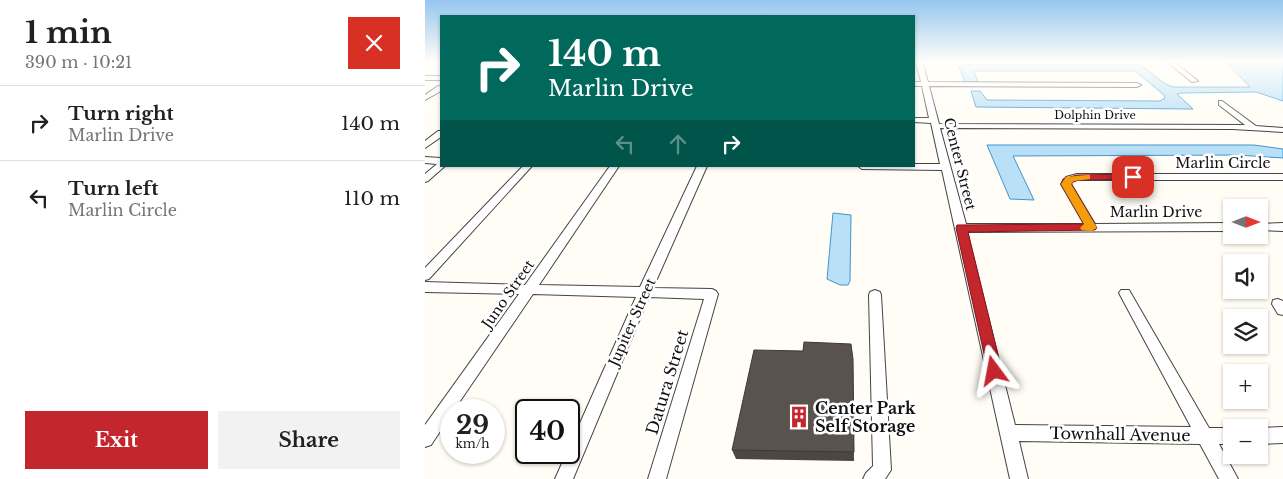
<!DOCTYPE html>
<meta charset="utf-8">
<style>
:root{--surface:#fff;--page:#f2f2f2;--text:#202124;--muted:#757577;--line:#e0e0e0;--accent:#c4262e}
body{margin:0;font-family:"Libre Baskerville",serif;background:var(--page);color:var(--text);height:100vh;display:flex;flex-direction:column;font-size:19px;white-space:nowrap}
*{box-sizing:border-box;margin:0}
p{font-size:16px;color:var(--muted)}
.icon{flex:none;width:28px;height:28px;fill:none;stroke:currentColor;stroke-width:2;stroke-linecap:round;stroke-linejoin:round}
.map{position:relative;flex:1;overflow:hidden}
.drawer{display:flex;flex-direction:column;background:var(--surface);width:425px}
.drawer>*{flex:none}
.top-card{position:absolute;left:15px;top:15px;width:475px;height:152px;border-radius:0px;box-shadow:0 1px 4px #0004;background:#00695c;color:#fff;overflow:hidden}
.needle{width:32px;rotate:90deg}
.buttons{position:absolute;left:798px;top:199px;display:grid;gap:10px}
.buttons a{display:grid;place-items:center;width:45px;height:45px;border-radius:0px;background:var(--surface);box-shadow:0 1px 4px #0004;font-size:25px}
.speed{position:absolute;left:15px;top:399px;display:flex;gap:10px;font-size:25px;font-weight:700;text-align:center}
.speed>*{display:grid;place-content:center;width:65px;height:65px;border-radius:50%;background:var(--surface);box-shadow:0 1px 4px #0004;line-height:1}
.speed small{font-size:12px;font-weight:400}
.speed .limit{border:2px solid #111;border-radius:8px;background:#fff;color:#111}
.pin{position:absolute;display:grid;place-items:center;width:42px;height:42px;color:#fff;margin:-21px;border-radius:10px;box-shadow:0 2px 8px #0006}
.me{position:absolute;width:55px;margin:-28px;rotate:347deg;stroke-linejoin:round;filter:drop-shadow(0 0 4px #0008)}
.turn{display:flex;align-items:center;gap:18px;height:105px;padding:0 25px;font-size:22px}
.turn .icon{width:65px;height:65px;stroke-width:2.5}
.turn b{display:block;font-size:35px;line-height:42px}
.lanes{display:flex;align-items:center;height:48px;padding:0 25px;background:#0003;justify-content:center;gap:25px;direction:ltr}
.lanes .off{opacity:.35}
.round{display:grid;place-items:center;flex:none;width:52px;height:52px;border-radius:0px;background:var(--page)}
.overview{display:flex;align-items:center;justify-content:space-between;height:85px;padding:0 25px}
h1{font-size:30px;font-weight:700;line-height:38px}
.primary-button{display:flex;gap:10px;margin-top:auto;padding:10px 25px}
.primary-button a{flex:1;height:58px;border-radius:0px;background:var(--accent);color:#fff;font-size:20px;font-weight:700;line-height:58px;text-align:center}
.primary-button a+a{background:var(--page);color:var(--text)}
ul{padding:0;list-style:none}
li{display:flex;align-items:center;gap:15px;height:75px;padding:0 25px;border-top:1px solid var(--line)}
li div{flex:1}
li b{display:block;font-size:19px}
li em{font-style:normal}
main{display:flex;flex:1;min-height:0}
.map>svg:first-child{display:block}
.water{fill:#b9e0f7;stroke:#3f96cf}
.lines{fill:none;stroke-linecap:round;stroke-linejoin:round}
.minor-casing{stroke:#444;stroke-width:2}
.minor{fill:#fff;fill-rule:evenodd}
.wall{fill:#4d4742}
.building{fill:#5a524d;stroke:#3f3936}
.route{fill:#c4262e;stroke:#7f191e}
.slow{fill:#f59e0b}
.labels{text-anchor:middle;dominant-baseline:central;stroke-width:5;stroke-linejoin:round;paint-order:stroke}
.far-street-label{font-size:11px;fill:#111;stroke:#fff}
.street-label{font-size:14px;fill:#111;stroke:#fff}
.near-street-label{font-size:16px;fill:#111;stroke:#fff}
.near-poi-label{font-size:16px;font-weight:bold;fill:#111;stroke:#fff;text-anchor:start}
</style>
<main>
<section class="drawer">
<div class="overview"><div><h1>1 min</h1><p>390 m · 10:21</p></div><a class="round" style="background:#d93025;color:#fff"><svg class="icon" aria-label="close" viewBox="0 0 24 24"><path d="M6 6l12 12M18 6L6 18"/></svg></a></div>
<ul>
<li><svg class="icon" aria-label="right" viewBox="0 0 24 24"><path d="M7 20v-9h11M14 6l5 5-5 5"/></svg><div><b>Turn right</b><p>Marlin Drive</p></div><em>140 m</em></li>
<li><svg class="icon" aria-label="left" viewBox="0 0 24 24"><path d="M17 20v-9H6M10 6l-5 5 5 5"/></svg><div><b>Turn left</b><p>Marlin Circle</p></div><em>110 m</em></li>
</ul>
<div class="primary-button"><a>Exit</a><a>Share</a></div>
</section>
<div class="map">
<svg width="858" height="479" viewBox="0 0 858 479">
<rect width="100%" height="100%" fill="#fffdf5"/>
<path class="water" d="M800 61H858V101L831 92 756 93 752 94 768 109 551 107 546 91H555L562 100 735 101 740 98 739 95 710 71H549L553 82H540L534 67 536 65H714C726 70 734 83 748 87H825Z
M562 145H829L858 149V158L812 155 588 156 609 200 585 199Z
M408 213 426 215 425 281 423 285H415L402 279Z"/>
<g class="lines">
<g class="minor-casing">
<path id="minor" d="M491 61H497L503 82 712 83 716 85 712 87 504 86 514 124 820 125 794 105V101H797L831 126 858 128V132L807 129 515 128 541 224H659L636 184 641 177 652 174H858V180H652L648 181 646 184 670 224 806 223V231L542 232 590 425 766 427 694 293 696 290H704L784 428H806V444H794L813 479H794L775 444 594 441 603 479H585L517 170 437 169 433 166H489V164H515L506 123 489 122V118H504L497 86H489V82H496Z
M741 61H748L773 81 767 82Z
M0 76H16V80H0Z
M13 86H16V91L0 100V95Z
M13 131H16V137L0 148V141Z
M0 157 16 158V166H20L3 181 0 182V174L12 164 0 163Z
M98 166H107L4 279 0 280V268Z
M185 166H194L114 285 215 287 272 166H282L228 288 287 289 291 291 293 294 241 479H223L279 299 224 297 148 479H130L142 452H144V448L211 297 108 294 29 410H26V415L6 445 0 447V425L94 294 0 292V282L100 285Z
M858 223V231L834 230V224Z
M450 290 455 292 456 295 466 470 460 479H438L441 473 448 466 444 295 445 292Z
M853 299 858 301V315L853 314 847 304 848 300Z
M858 427V443L834 444V428Z"/>
</g>
<use href="#minor" class="minor"/>
</g>
<path class="wall" d="M428 359 429 461 311 459 307 450Z"/>
<path class="building" d="M379 342 426 344 428 359 429 452 307 450 329 350 378 351Z"/>
<linearGradient id="sky" x2="0" y2="1"><stop stop-color="#95c6ee"/><stop offset="0.48" stop-color="#fffefa"/><stop offset="1" stop-color="#fffefa" stop-opacity="0"/></linearGradient>
<rect width="858" height="128" fill="url(#sky)"/>
<path class="route" d="M708 174 713 177 712 179 653 180 646 183 672 228 670 230 543 232 577 371 575 376 569 378 564 376 531 228 532 225 659 224 636 184 638 179 652 175Z"/>
<path class="slow" d="M662 175H665V179L649 181 646 184 672 228 666 231 657 230 655 228 659 224 636 184 641 177Z"/>
<defs>
<g id="building-bare" transform="scale(1.725)"><path d="M-4-6H4V6H1V3H-1V6H-4ZM-2.5-4.3h1.7v1.8h-1.7ZM.8-4.3h1.7v1.8H.8ZM-2.5-1h1.7V.8h-1.7ZM.8-1h1.7V.8H.8Z" fill="#c4262e" stroke="#fff" stroke-width="2.5" paint-order="stroke"/></g>
</defs>
<g fill-rule="evenodd">
<use href="#building-bare" x="374" y="417"/>
</g>
<g class="labels">
<g class="far-street-label">
<text x="670" y="115">Dolphin Drive</text>
</g>
<g class="street-label">
<text x="798" y="163">Marlin Circle</text>
<text transform="translate(535 164) rotate(76)">Center Street</text>
<text x="731" y="212">Marlin Drive</text>
<text transform="translate(83 294) rotate(-55)">Juno Street</text>
<text transform="translate(207 322) rotate(-66)">Jupiter Street</text>
</g>
<g class="near-street-label">
<text transform="translate(242 382) rotate(-73)">Datura Street</text>
<text transform="translate(695 434) rotate(1)">Townhall Avenue</text>
</g>
<g class="near-poi-label">
<text x="390" y="408">Center Park<tspan x="390" dy="18">Self Storage</tspan></text>
</g>
</g>
</svg>
<div class="buttons">
<a><svg class="needle" viewBox="-14 -14 28 28"><path d="M0-13l5 13h-10z" fill="#e53935"/><path d="M0 13l5-13h-10z" fill="#757577"/></svg></a>
<a><svg class="icon" aria-label="sound" viewBox="0 0 24 24"><path d="M4 9h4l5-4v14l-5-4H4zM17 9q2 3 0 6"/></svg></a>
<a><svg class="icon" aria-label="layers" viewBox="0 0 24 24"><path d="M12 4l9 5-9 5-9-5zM3 14l9 5 9-5"/></svg></a>
<a>+</a>
<a>−</a>
</div>
<div class="speed"><div>29<small>km/h</small></div><div class="limit">40</div></div>
<div class="pin" style="left:708px;top:177px;background:#d93025"><svg class="icon" aria-label="arrive" viewBox="0 0 24 24"><path d="M6 21V4h12l-3 4 3 4H6"/></svg></div>
<svg class="me" style="left:569px;top:371px" viewBox="-20 -20 40 40"><path d="M0-17L14 15 0 8-14 15z" fill="#c4262e" stroke="#fff" stroke-width="4"/></svg>
<div class="top-card">
<div class="turn"><svg class="icon" aria-label="right" viewBox="0 0 24 24"><path d="M7 20v-9h11M14 6l5 5-5 5"/></svg><div><b>140 m</b>Marlin Drive</div></div>
<div class="lanes"><svg class="icon off" aria-label="left" viewBox="0 0 24 24"><path d="M17 20v-9H6M10 6l-5 5 5 5"/></svg><svg class="icon off" aria-label="ahead" viewBox="0 0 24 24"><path d="M12 20V5M6 11l6-6 6 6"/></svg><svg class="icon" aria-label="right" viewBox="0 0 24 24"><path d="M7 20v-9h11M14 6l5 5-5 5"/></svg></div>
</div>
</div>
</main>
